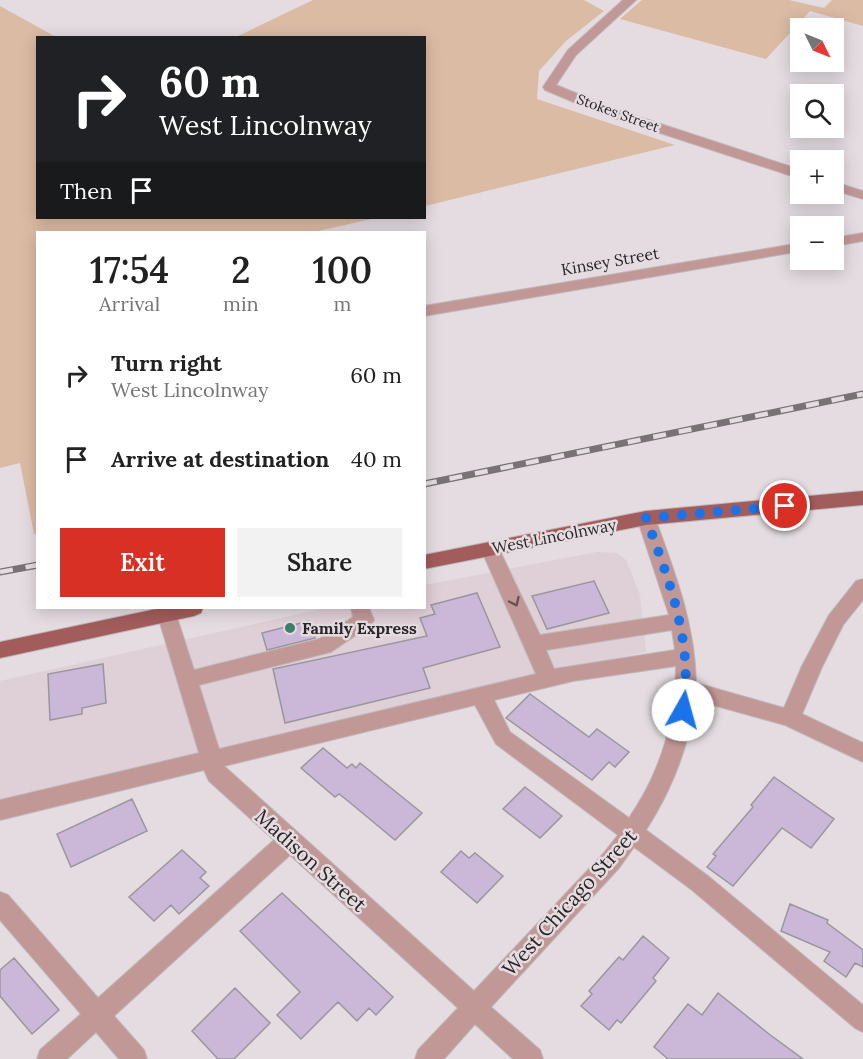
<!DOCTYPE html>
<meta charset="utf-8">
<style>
:root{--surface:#fff;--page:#f2f2f2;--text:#222;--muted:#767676;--accent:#d93025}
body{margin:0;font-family:Lora,serif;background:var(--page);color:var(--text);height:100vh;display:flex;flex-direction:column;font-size:22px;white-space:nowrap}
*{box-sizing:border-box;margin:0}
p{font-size:20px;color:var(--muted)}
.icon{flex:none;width:33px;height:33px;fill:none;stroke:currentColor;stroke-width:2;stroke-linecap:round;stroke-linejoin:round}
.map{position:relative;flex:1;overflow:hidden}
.side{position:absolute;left:36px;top:231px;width:390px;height:378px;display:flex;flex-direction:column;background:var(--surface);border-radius:0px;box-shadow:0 3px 15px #0003}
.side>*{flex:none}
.guide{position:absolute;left:36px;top:36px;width:390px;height:183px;border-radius:0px;box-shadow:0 3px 15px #0003;background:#202124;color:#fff;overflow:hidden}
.needle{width:39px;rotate:133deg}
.fabs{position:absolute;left:790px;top:18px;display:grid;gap:12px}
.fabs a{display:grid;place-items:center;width:54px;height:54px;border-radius:0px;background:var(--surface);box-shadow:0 3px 15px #0003;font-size:30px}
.pin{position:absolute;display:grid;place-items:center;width:51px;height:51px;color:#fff;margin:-26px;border:3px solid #fff;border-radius:50%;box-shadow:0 2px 6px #0007}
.me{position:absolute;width:66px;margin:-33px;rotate:7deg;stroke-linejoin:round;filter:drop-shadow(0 0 4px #0008)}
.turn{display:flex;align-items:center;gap:21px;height:126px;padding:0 24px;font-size:27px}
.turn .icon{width:78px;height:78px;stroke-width:2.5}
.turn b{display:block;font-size:42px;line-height:51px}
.then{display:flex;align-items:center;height:57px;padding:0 24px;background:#0003;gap:12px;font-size:22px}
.eta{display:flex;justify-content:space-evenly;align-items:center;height:102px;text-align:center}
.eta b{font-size:36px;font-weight:600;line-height:42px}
.button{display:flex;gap:12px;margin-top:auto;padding:12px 24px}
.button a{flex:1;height:69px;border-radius:0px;background:var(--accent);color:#fff;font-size:24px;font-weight:600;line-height:69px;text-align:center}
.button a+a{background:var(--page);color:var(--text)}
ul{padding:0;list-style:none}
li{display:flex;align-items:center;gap:18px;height:84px;padding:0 24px}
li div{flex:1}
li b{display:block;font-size:22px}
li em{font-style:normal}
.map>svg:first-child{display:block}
.built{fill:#dfcfd7}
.green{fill:#dcbba5}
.building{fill:#cbb8d9;stroke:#9a969d;stroke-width:1.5}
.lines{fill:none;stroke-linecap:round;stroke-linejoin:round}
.minor-casing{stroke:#bfb8bb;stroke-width:2}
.major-casing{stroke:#bfb8bb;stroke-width:2}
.minor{fill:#c29897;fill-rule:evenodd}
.major{fill:#a35c5c;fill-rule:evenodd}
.rail-casing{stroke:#787275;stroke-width:7}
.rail{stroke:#e4dce0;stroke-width:4.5;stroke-dasharray:13;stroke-linecap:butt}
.oneway{stroke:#675454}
.route{stroke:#1a73e8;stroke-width:10;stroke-dasharray:0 18}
.poi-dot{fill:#3e7e6c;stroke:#e4dce0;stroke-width:2}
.labels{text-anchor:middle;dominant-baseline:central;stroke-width:5;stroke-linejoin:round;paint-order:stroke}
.far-street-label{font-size:14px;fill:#2a2628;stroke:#e4dce0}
.street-label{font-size:16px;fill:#2a2628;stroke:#e4dce0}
.poi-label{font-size:16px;font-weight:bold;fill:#2a2628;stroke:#e4dce0;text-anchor:start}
.near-street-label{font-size:20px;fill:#2a2628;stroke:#e4dce0}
</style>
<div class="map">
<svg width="863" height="1059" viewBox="0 0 863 1059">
<rect width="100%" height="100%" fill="#e4dce0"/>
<path class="built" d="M597 552 617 553 626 560 640 595 646 652 510 680 0 803V681L326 608H424L425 585Z"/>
<path class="green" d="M313 0H584L604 11 566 41 539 71 537 99 675 145 425 206 424 38 236 37Z
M642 0H789L824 8 832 0H863V26L810 11 766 59 620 19Z
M0 6 56 37 38 38V218H376L314 232H38V533L34 534 20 463 0 468Z"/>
<path class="building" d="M594 581 609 613 547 629 532 596Z
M477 593 500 647 423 668 430 688 285 723 273 669 427 636 420 618 435 614 431 605Z
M309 621 315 638 267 650 262 633Z
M103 664 106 703 82 708V714L50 720 48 674Z
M530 694 589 737 597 729 629 752 615 767 609 762 592 780 506 718Z
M323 748 347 768 352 764 356 768 360 763 422 813 395 840 348 801 339 794 335 797 301 768Z
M774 777 834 819 811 848 782 828 733 886 707 867 716 856 713 854 753 807 751 805Z
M525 787 562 816 540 838 503 809Z
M132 799 147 831 71 867 57 834Z
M182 850 206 872 200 878 209 886 179 914 171 905 154 921 129 897Z
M461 851 469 858 475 853 503 876 477 903 441 872Z
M282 893 393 997 376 1015 369 1008 357 1021 338 1002 301 1039 277 1015 300 992 240 931Z
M790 904 828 920 827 923 863 950V967L855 963 846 977 824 961 830 952 781 931Z
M643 936 669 958 653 978 656 981 621 1023 617 1020 609 1030 581 1006 592 994 589 991 619 957 623 960Z
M14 958 59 1010 32 1034 0 996V970Z
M235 988 270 1023 234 1059H218L192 1031Z
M718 993 769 1034 803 1059H668L654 1047 688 1004 702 1015Z"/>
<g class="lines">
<g class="minor-casing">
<path id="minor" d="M623 0H636L576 55 556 85 612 108 801 170V179L602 114 545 90 543 87 568 50Z
M834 182 863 191V199L834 190Z
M863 233V241L834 246V238Z
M801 243V251L424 316V306Z
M646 511 652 513 655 518C675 573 695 624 696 683L784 708 802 666 829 615 856 581 863 579V600L843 625 822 667 802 714 863 743V762L785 725 695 700C689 746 671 791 646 830L708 876 863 1005V1032L855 1028 692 890 634 847 619 868 491 1007 540 1050 543 1059H513L475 1024 444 1059H415L418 1050 458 1008 290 855 114 1016 144 1050 147 1059H119L96 1032 67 1059H37L40 1050 81 1014 0 920V892L8 895 98 998 274 840 209 781 204 770 0 820V800L199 753 157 613 160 608H174L194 670 319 639 353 617 351 608H369L374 620 371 625 331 652 199 685 219 749 536 674 481 549 484 544 490 542 496 544 499 549 540 635 669 615 637 518 640 513ZM672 630 675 650 554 669 546 650ZM676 666C676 721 660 773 629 818L510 732 494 700 573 681ZM475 705 496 744 618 835 603 854 474 991 224 766Z"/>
</g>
<g class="major-casing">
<path id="major" d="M863 491V505L646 525 424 569V555L646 511Z
M161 608H203L201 613 194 616 0 658V642Z"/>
</g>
<use href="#minor" class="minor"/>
<use href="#major" class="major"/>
<g class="rail-casing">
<path id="rail" d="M424 484 863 394
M0 572 38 565"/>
</g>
<use href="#rail" class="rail"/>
</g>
<defs><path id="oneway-chevron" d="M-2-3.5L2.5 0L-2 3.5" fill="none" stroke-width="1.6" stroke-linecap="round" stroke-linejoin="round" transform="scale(1.5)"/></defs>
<use class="oneway" href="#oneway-chevron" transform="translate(515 602) rotate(65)"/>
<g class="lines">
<path class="route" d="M683 710C694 643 669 580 646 518L785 506"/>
</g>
<circle class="poi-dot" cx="290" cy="628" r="6"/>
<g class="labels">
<g class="far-street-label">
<text transform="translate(618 113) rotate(20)">Stokes Street</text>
</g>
<g class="street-label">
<text transform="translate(610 261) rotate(-10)">Kinsey Street</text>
<text transform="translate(554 536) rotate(-11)">West Lincolnway</text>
</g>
<g class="poi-label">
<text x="302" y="628">Family Express</text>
</g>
<g class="near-street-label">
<text transform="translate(311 860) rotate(42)">Madison Street</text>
<text transform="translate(569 902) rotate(-48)">West Chicago Street</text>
</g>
</g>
</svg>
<div class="fabs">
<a><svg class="needle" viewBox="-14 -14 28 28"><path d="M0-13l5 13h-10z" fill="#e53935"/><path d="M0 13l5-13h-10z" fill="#767676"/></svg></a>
<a><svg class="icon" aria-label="search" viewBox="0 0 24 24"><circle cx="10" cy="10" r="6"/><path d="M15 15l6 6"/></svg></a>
<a>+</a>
<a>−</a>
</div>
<div class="pin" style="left:785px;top:506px;background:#d93025"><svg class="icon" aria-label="arrive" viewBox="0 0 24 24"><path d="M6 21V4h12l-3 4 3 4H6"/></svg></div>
<svg class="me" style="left:683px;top:710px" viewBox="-20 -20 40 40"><circle r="19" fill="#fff"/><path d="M0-13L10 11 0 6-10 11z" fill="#1a73e8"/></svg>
<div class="guide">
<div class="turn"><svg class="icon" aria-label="right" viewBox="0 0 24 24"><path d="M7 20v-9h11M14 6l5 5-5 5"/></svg><div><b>60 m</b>West Lincolnway</div></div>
<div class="then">Then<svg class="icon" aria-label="arrive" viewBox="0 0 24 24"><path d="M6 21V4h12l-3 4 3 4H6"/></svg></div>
</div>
<section class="side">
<div class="eta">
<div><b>17:54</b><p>Arrival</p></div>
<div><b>2</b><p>min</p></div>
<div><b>100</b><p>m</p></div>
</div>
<ul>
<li><svg class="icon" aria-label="right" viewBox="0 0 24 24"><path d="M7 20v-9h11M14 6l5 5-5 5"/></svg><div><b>Turn right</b><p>West Lincolnway</p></div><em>60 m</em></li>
<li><svg class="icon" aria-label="arrive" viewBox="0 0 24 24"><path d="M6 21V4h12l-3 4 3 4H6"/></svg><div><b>Arrive at destination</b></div><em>40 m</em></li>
</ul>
<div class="button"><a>Exit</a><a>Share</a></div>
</section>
</div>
